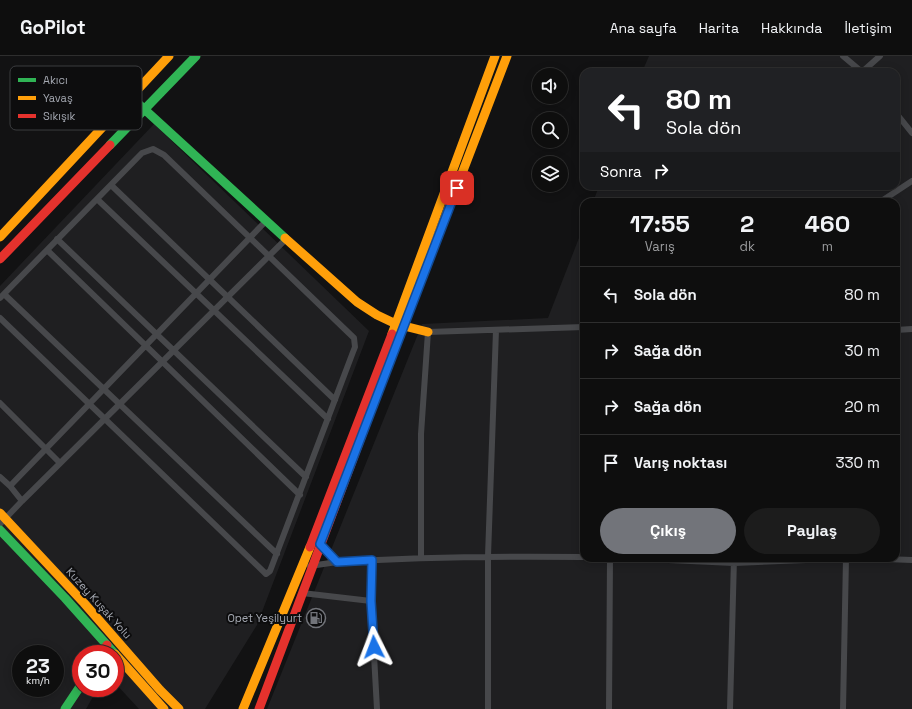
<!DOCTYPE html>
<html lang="tr">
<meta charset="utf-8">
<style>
:root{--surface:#0e0e0e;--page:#1c1c1c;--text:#f1f3f6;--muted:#9b9c9e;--line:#2e2e2e;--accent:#72747a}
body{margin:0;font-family:"Space Grotesk",sans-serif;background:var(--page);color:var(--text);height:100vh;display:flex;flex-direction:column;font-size:15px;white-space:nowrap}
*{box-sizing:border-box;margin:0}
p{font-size:13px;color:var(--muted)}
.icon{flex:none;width:22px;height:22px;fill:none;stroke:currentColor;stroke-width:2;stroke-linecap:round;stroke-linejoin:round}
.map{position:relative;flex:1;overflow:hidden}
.details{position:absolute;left:580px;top:142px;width:320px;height:364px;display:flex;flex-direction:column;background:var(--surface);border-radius:12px;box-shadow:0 2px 10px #0003,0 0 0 1px var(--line)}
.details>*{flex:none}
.top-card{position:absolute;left:580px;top:12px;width:320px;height:122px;border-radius:12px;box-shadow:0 2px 10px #0003,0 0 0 1px var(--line);background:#202124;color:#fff;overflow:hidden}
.buttons{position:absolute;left:532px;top:12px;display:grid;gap:8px}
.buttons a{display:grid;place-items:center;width:36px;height:36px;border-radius:50%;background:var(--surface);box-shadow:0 2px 10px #0003,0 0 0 1px var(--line);font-size:20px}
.speed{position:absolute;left:12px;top:589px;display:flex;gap:8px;font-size:20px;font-weight:700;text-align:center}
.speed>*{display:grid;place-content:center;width:52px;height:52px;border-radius:50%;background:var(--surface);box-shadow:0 2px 10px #0003,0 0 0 1px var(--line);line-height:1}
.speed small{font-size:10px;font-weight:400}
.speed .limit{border:6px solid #d22;background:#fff;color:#111}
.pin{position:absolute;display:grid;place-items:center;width:34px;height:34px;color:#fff;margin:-17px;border-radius:8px;box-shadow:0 2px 6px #0006}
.me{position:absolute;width:44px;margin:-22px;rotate:357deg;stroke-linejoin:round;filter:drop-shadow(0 0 3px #0008)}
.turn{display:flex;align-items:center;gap:14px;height:84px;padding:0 20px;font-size:18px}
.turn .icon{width:52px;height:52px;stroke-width:2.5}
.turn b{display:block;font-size:28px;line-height:34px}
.then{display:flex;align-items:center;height:38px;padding:0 20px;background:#0003;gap:8px;font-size:15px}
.eta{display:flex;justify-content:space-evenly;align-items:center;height:68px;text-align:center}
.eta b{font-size:24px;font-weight:600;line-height:28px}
.primary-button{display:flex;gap:8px;margin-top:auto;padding:8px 20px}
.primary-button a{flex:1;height:46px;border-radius:24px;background:var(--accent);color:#fff;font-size:16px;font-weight:600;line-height:46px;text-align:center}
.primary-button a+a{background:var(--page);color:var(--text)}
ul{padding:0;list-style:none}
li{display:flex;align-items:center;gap:12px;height:56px;padding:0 20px;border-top:1px solid var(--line)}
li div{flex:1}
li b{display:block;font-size:15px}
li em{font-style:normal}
header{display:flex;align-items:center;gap:24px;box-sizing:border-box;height:56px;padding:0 20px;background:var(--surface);border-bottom:1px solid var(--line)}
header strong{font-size:19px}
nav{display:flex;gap:22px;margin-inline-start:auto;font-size:14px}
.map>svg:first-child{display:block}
.built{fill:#1f1f21;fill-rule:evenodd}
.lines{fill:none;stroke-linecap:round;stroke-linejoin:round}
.street{stroke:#47484b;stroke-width:6}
.fast{stroke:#30b455;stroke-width:9}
.slow{stroke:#ff9f0a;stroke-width:9}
.jam{stroke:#e5322d;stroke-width:9}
.route-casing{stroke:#114b97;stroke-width:10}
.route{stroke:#1a73e8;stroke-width:7}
.labels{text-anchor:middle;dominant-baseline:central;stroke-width:4;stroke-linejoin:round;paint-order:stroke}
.street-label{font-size:11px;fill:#a5a9b2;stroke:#0d0d0e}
.poi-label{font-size:11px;fill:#a5a9b2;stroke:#0d0d0e;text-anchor:end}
.key{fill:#0d0d0e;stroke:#3b3c3f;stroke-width:1}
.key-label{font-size:11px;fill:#a5a9b2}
</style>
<header>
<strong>GoPilot</strong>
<nav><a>Ana sayfa</a><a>Harita</a><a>Hakkında</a><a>İletişim</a></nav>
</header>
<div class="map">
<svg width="912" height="653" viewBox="0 0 912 653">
<rect width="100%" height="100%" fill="#121213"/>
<path class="built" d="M649 0H912V653H267L422 268 548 262 584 169V502H896V146H593L599 130H896V16H642Z
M154 68 369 275 257 569 205 653H139L115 627V598H81V632H98L86 653H0V230ZM21 598H55V632H21Z"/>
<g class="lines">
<path class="street" d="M843 0 862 16
M862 16 880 0
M896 57 912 77
M111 129 335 344
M97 143 328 363
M883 144 912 125
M266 165 10 430 22 445 286 183
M57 183 306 421
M47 194 300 439
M4 238 277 498
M0 242 142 97 153 93 164 99 354 282 355 291 353 296 270 515 266 518 0 262
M896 274 912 273
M0 347 60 407
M0 421 10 430
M0 468 22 445
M421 501V378L428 276 584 271
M625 502 734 507 856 502
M859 502 912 504
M372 504 371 545 377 653
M337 506C420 501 502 500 584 501
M310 510 337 506 320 488 318 487
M302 537 371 545
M488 653V500L496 274
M609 653 610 502
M730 653 734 502
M843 653 846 502"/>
<path class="fast" d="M131 41 285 182
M110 89 196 0
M0 474 65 542 115 598
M65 653 81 629"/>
<path class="slow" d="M0 181 169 0
M285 182 357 246 377 259 396 268 428 276
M392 278 495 0
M374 347 507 0
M0 457 84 547 160 634 179 653
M115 598 164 653
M243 653 310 491"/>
<path class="jam" d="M0 203 110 89
M310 491 392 278
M101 598 107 589
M259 653 374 347"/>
</g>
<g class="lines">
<g class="route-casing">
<path id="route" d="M374 591 371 545 372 504 337 506 320 488 457 132"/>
</g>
<use href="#route" class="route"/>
</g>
<defs>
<g id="fuel-ring" transform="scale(1)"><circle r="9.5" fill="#0d0d0e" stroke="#72747a" stroke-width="1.5"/><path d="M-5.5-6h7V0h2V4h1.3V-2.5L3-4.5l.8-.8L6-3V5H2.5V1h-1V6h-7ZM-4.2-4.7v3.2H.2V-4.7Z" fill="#72747a"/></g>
</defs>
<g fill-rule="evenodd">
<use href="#fuel-ring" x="316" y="562"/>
</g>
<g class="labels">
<g class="street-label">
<text transform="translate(99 547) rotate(48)">Kuzey Kuşak Yolu</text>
</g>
<g class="poi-label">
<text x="302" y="562">Opet Yeşilyurt</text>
</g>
</g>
<rect x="10" y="10" width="132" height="64" rx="6" class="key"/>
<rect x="18" y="22" width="18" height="4" fill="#30b455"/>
<rect x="18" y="40" width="18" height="4" fill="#ff9f0a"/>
<rect x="18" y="58" width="18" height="4" fill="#e5322d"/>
<g class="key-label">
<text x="43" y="28">Akıcı</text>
<text x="43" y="46">Yavaş</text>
<text x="43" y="64">Sıkışık</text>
</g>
</svg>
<div class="buttons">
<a><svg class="icon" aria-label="sound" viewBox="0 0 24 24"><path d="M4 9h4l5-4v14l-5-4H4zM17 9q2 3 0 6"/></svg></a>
<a><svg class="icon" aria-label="search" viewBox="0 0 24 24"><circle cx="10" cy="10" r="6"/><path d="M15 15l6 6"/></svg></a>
<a><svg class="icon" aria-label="layers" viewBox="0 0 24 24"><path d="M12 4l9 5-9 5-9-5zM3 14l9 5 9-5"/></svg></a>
</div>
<div class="speed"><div>23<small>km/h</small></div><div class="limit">30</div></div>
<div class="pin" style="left:457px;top:132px;background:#d93025"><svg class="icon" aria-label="arrive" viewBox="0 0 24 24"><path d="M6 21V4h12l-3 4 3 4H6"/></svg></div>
<svg class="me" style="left:374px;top:591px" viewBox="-20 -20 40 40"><path d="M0-17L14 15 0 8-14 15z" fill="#1a73e8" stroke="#fff" stroke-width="4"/></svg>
<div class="top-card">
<div class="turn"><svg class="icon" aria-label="left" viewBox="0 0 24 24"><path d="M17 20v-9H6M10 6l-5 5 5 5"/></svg><div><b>80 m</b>Sola dön</div></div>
<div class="then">Sonra<svg class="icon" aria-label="right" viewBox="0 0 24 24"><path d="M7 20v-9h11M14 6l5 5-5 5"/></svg></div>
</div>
<section class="details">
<div class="eta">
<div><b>17:55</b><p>Varış</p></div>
<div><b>2</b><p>dk</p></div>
<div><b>460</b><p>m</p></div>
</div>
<ul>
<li><svg class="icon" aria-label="left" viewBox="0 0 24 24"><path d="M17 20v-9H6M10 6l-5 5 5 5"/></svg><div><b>Sola dön</b></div><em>80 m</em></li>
<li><svg class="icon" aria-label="right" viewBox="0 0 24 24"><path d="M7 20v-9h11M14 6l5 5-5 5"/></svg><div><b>Sağa dön</b></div><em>30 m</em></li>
<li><svg class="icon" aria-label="right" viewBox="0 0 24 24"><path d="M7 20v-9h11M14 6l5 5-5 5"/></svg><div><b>Sağa dön</b></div><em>20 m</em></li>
<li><svg class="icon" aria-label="arrive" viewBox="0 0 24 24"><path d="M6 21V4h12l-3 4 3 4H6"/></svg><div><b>Varış noktası</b></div><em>330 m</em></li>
</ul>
<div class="primary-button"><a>Çıkış</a><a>Paylaş</a></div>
</section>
</div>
